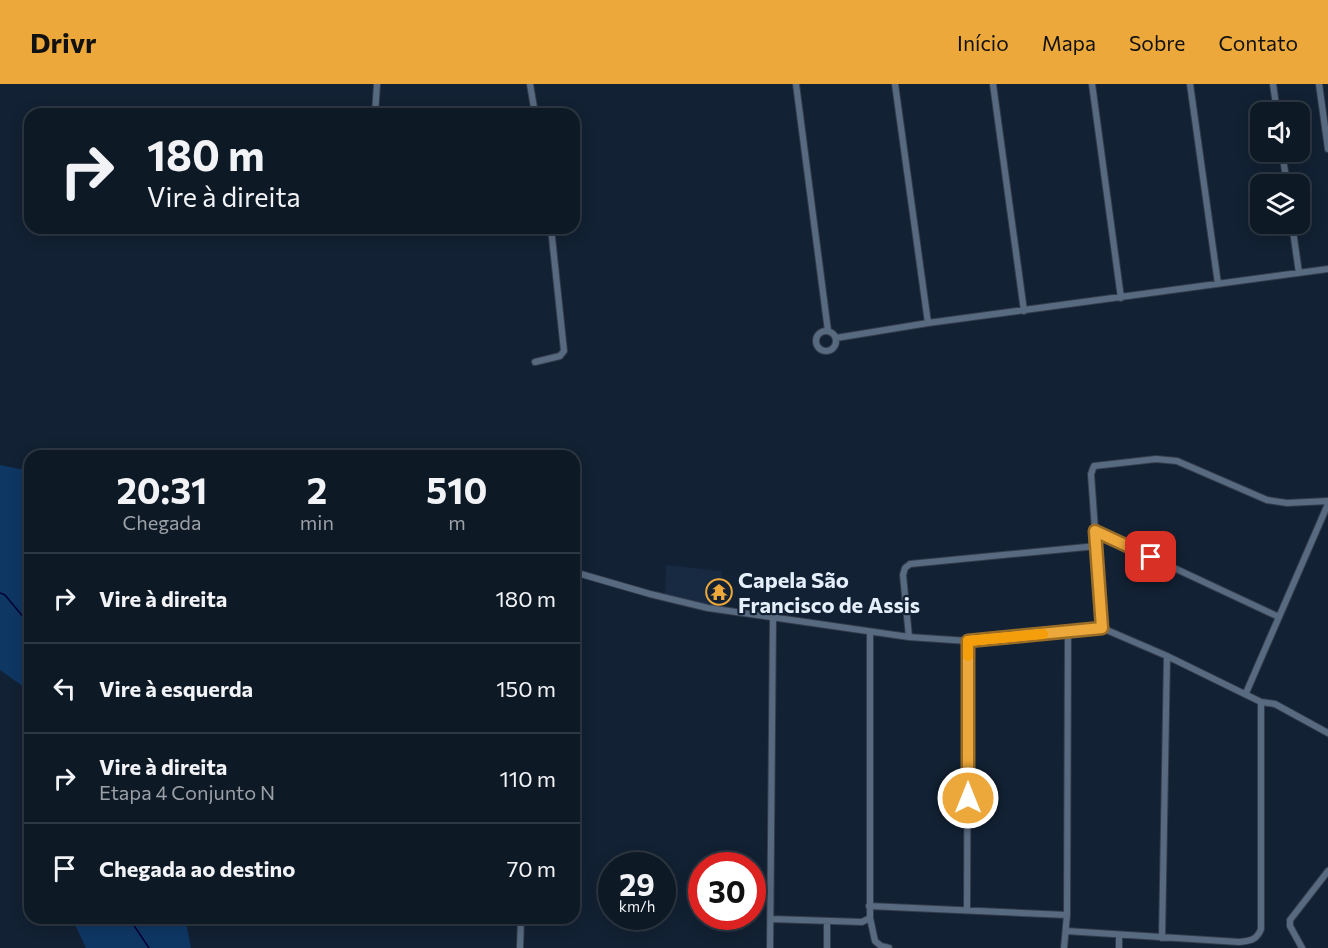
<!DOCTYPE html>
<html lang="pt">
<meta charset="utf-8">
<style>
:root{--surface:#0e1926;--page:#1c2632;--text:#f1f3f6;--muted:#9ba0a7;--line:#2e3843;--accent:#eda83b}
body{margin:0;font-family:Commissioner,sans-serif;background:var(--page);color:var(--text);height:100vh;display:flex;flex-direction:column;font-size:22px;white-space:nowrap}
*{box-sizing:border-box;margin:0}
p{font-size:20px;color:var(--muted)}
.icon{flex:none;width:33px;height:33px;fill:none;stroke:currentColor;stroke-width:2;stroke-linecap:round;stroke-linejoin:round}
.map{position:relative;flex:1;overflow:hidden}
.panel{position:absolute;left:24px;top:366px;width:556px;height:474px;display:flex;flex-direction:column;background:var(--surface);border-radius:18px;box-shadow:0 3px 15px #0003,0 0 0 2px var(--line)}
.panel>*{flex:none}
.top-card{position:absolute;left:24px;top:24px;width:556px;height:126px;border-radius:18px;box-shadow:0 3px 15px #0003,0 0 0 2px var(--line);background:#0e1926;color:var(--text);overflow:hidden}
.tools{position:absolute;left:1250px;top:18px;display:grid;gap:12px}
.tools a{display:grid;place-items:center;width:60px;height:60px;border-radius:12px;background:var(--surface);box-shadow:0 3px 15px #0003,0 0 0 2px var(--line);font-size:30px}
.speed{position:absolute;left:598px;top:768px;display:flex;gap:12px;font-size:30px;font-weight:700;text-align:center}
.speed>*{display:grid;place-content:center;width:78px;height:78px;border-radius:50%;background:var(--surface);box-shadow:0 3px 15px #0003,0 0 0 2px var(--line);line-height:1}
.speed small{font-size:15px;font-weight:400}
.speed .limit{border:9px solid #d22;background:#fff;color:#111}
.pin{position:absolute;display:grid;place-items:center;width:51px;height:51px;color:#fff;margin:-26px;border-radius:12px;box-shadow:0 3px 9px #0006}
.me{position:absolute;width:66px;margin:-33px;rotate:0deg;stroke-linejoin:round;filter:drop-shadow(0 0 4px #0008)}
.turn{display:flex;align-items:center;gap:21px;height:126px;padding:0 24px;font-size:27px}
.turn .icon{width:78px;height:78px;stroke-width:2.5}
.turn b{display:block;font-size:42px;line-height:51px}
.eta{display:flex;justify-content:space-evenly;align-items:center;height:102px;text-align:center}
.eta b{font-size:36px;font-weight:700;line-height:42px}
ul{padding:0;list-style:none}
li{display:flex;align-items:center;gap:18px;height:90px;padding:0 24px;border-top:2px solid var(--line)}
li div{flex:1}
li b{display:block;font-size:22px}
li em{font-style:normal}
header{display:flex;align-items:center;gap:36px;box-sizing:border-box;height:84px;padding:0 30px;background:var(--accent);color:#111}
header strong{font-size:28px}
nav{display:flex;gap:33px;margin-inline-start:auto;font-size:21px}
.map>svg:first-child{display:block}
.built{fill:#172a42}
.green{fill:#0f3764}
.lines{fill:none;stroke-linecap:round;stroke-linejoin:round}
.stream{stroke:#000035;stroke-width:1.5}
.minor-casing{stroke:#333c4c;stroke-width:8}
.minor{stroke:#586a80;stroke-width:6}
.route-casing{stroke:#9a6d26;stroke-width:15}
.route{stroke:#eda83b;stroke-width:10}
.slow{stroke:#f59e0b;stroke-width:10}
.labels{text-anchor:middle;dominant-baseline:central;stroke-width:4.5;stroke-linejoin:round;paint-order:stroke}
.poi-label{font-size:22px;font-weight:bold;fill:#e5effc;stroke:#122133;text-anchor:start}
</style>
<header>
<strong>Drivr</strong>
<nav><a>Início</a><a>Mapa</a><a>Sobre</a><a>Contato</a></nav>
</header>
<div class="map">
<svg width="1328" height="864" viewBox="0 0 1328 864">
<rect width="100%" height="100%" fill="#122133"/>
<path class="built" d="M666 481 722 487 720 524 665 512Z"/>
<path class="green" d="M0 381 20 385 30 384V623L24 603 0 586Z
M72 834H185L191 864H86Z"/>
<g class="lines">
<path class="stream" d="M0 509 5 511 30 541
M129 834 149 864"/>
<g class="minor-casing">
<path id="minor" d="M530 0 535 30
M796 0 828 247
M895 0 928 239
M993 0 1024 227
M1092 0 1121 214
M1190 0 1218 200
M1273 0 1277 28
M1319 0 1328 65
M375 30 377 0
M1282 68 1287 100
M1292 140 1299 189
M816 257a10 10 0 1 1 20 0a10 10 0 1 1-20 0Z
M836 254 928 239 1328 185
M535 278 560 272 564 267 551 144
M1095 447 1279 533
M574 488 650 510 708 524 909 553 968 557 1102 544 1167 572 1261 618 1275 620 1328 649
M1102 544 1091 390 1094 382 1156 375 1177 377 1267 416 1287 419 1328 417
M870 548V834L875 857 881 862 889 864
M909 553 903 491 905 484 910 480 1097 462
M1246 609 1328 420
M869 822 1067 831
M967 826 968 557
M771 835 862 838 870 834
M1066 847 1239 858C1250 857 1257 856 1261 845V618
M1162 854 1167 572
M520 864 521 834
M770 864 773 534
M827 864V837
M1064 864 1067 831 1068 547
M1119 864V851
M1302 864 1290 842V836L1328 787"/>
</g>
<use href="#minor" class="minor"/>
</g>
<g class="lines">
<g class="route-casing">
<path id="route" d="M968 714V557L1102 544 1095 447 1151 473"/>
</g>
<use href="#route" class="route"/>
<path class="slow" d="M968 572V557L1043 550"/>
</g>
<defs>
<g id="temple-ring" transform="scale(1.35)"><circle r="9.5" fill="#122133" stroke="#eda83b" stroke-width="1.5"/><path d="M0-6L5-2H3V0L6.5 2.5H4V6H1.5V3h-3V6H-4V2.5H-6.5L-3 0V-2H-5Z" fill="#eda83b"/></g>
</defs>
<g fill-rule="evenodd">
<use href="#temple-ring" x="719" y="508"/>
</g>
<g class="labels">
<g class="poi-label">
<text x="738" y="495">Capela São<tspan x="738" dy="25">Francisco de Assis</tspan></text>
</g>
</g>
</svg>
<div class="tools">
<a><svg class="icon" aria-label="sound" viewBox="0 0 24 24"><path d="M4 9h4l5-4v14l-5-4H4zM17 9q2 3 0 6"/></svg></a>
<a><svg class="icon" aria-label="layers" viewBox="0 0 24 24"><path d="M12 4l9 5-9 5-9-5zM3 14l9 5 9-5"/></svg></a>
</div>
<div class="speed"><div>29<small>km/h</small></div><div class="limit">30</div></div>
<div class="pin" style="left:1151px;top:473px;background:#d93025"><svg class="icon" aria-label="arrive" viewBox="0 0 24 24"><path d="M6 21V4h12l-3 4 3 4H6"/></svg></div>
<svg class="me" style="left:968px;top:714px" viewBox="-20 -20 40 40"><circle r="17" fill="#eda83b" stroke="#fff" stroke-width="3"/><path d="M0-11L8 9 0 5-8 9z" fill="#fff"/></svg>
<div class="top-card">
<div class="turn"><svg class="icon" aria-label="right" viewBox="0 0 24 24"><path d="M7 20v-9h11M14 6l5 5-5 5"/></svg><div><b>180 m</b>Vire à direita</div></div>
</div>
<section class="panel">
<div class="eta">
<div><b>20:31</b><p>Chegada</p></div>
<div><b>2</b><p>min</p></div>
<div><b>510</b><p>m</p></div>
</div>
<ul>
<li><svg class="icon" aria-label="right" viewBox="0 0 24 24"><path d="M7 20v-9h11M14 6l5 5-5 5"/></svg><div><b>Vire à direita</b></div><em>180 m</em></li>
<li><svg class="icon" aria-label="left" viewBox="0 0 24 24"><path d="M17 20v-9H6M10 6l-5 5 5 5"/></svg><div><b>Vire à esquerda</b></div><em>150 m</em></li>
<li><svg class="icon" aria-label="right" viewBox="0 0 24 24"><path d="M7 20v-9h11M14 6l5 5-5 5"/></svg><div><b>Vire à direita</b><p>Etapa 4 Conjunto N</p></div><em>110 m</em></li>
<li><svg class="icon" aria-label="arrive" viewBox="0 0 24 24"><path d="M6 21V4h12l-3 4 3 4H6"/></svg><div><b>Chegada ao destino</b></div><em>70 m</em></li>
</ul>
</section>
</div>
